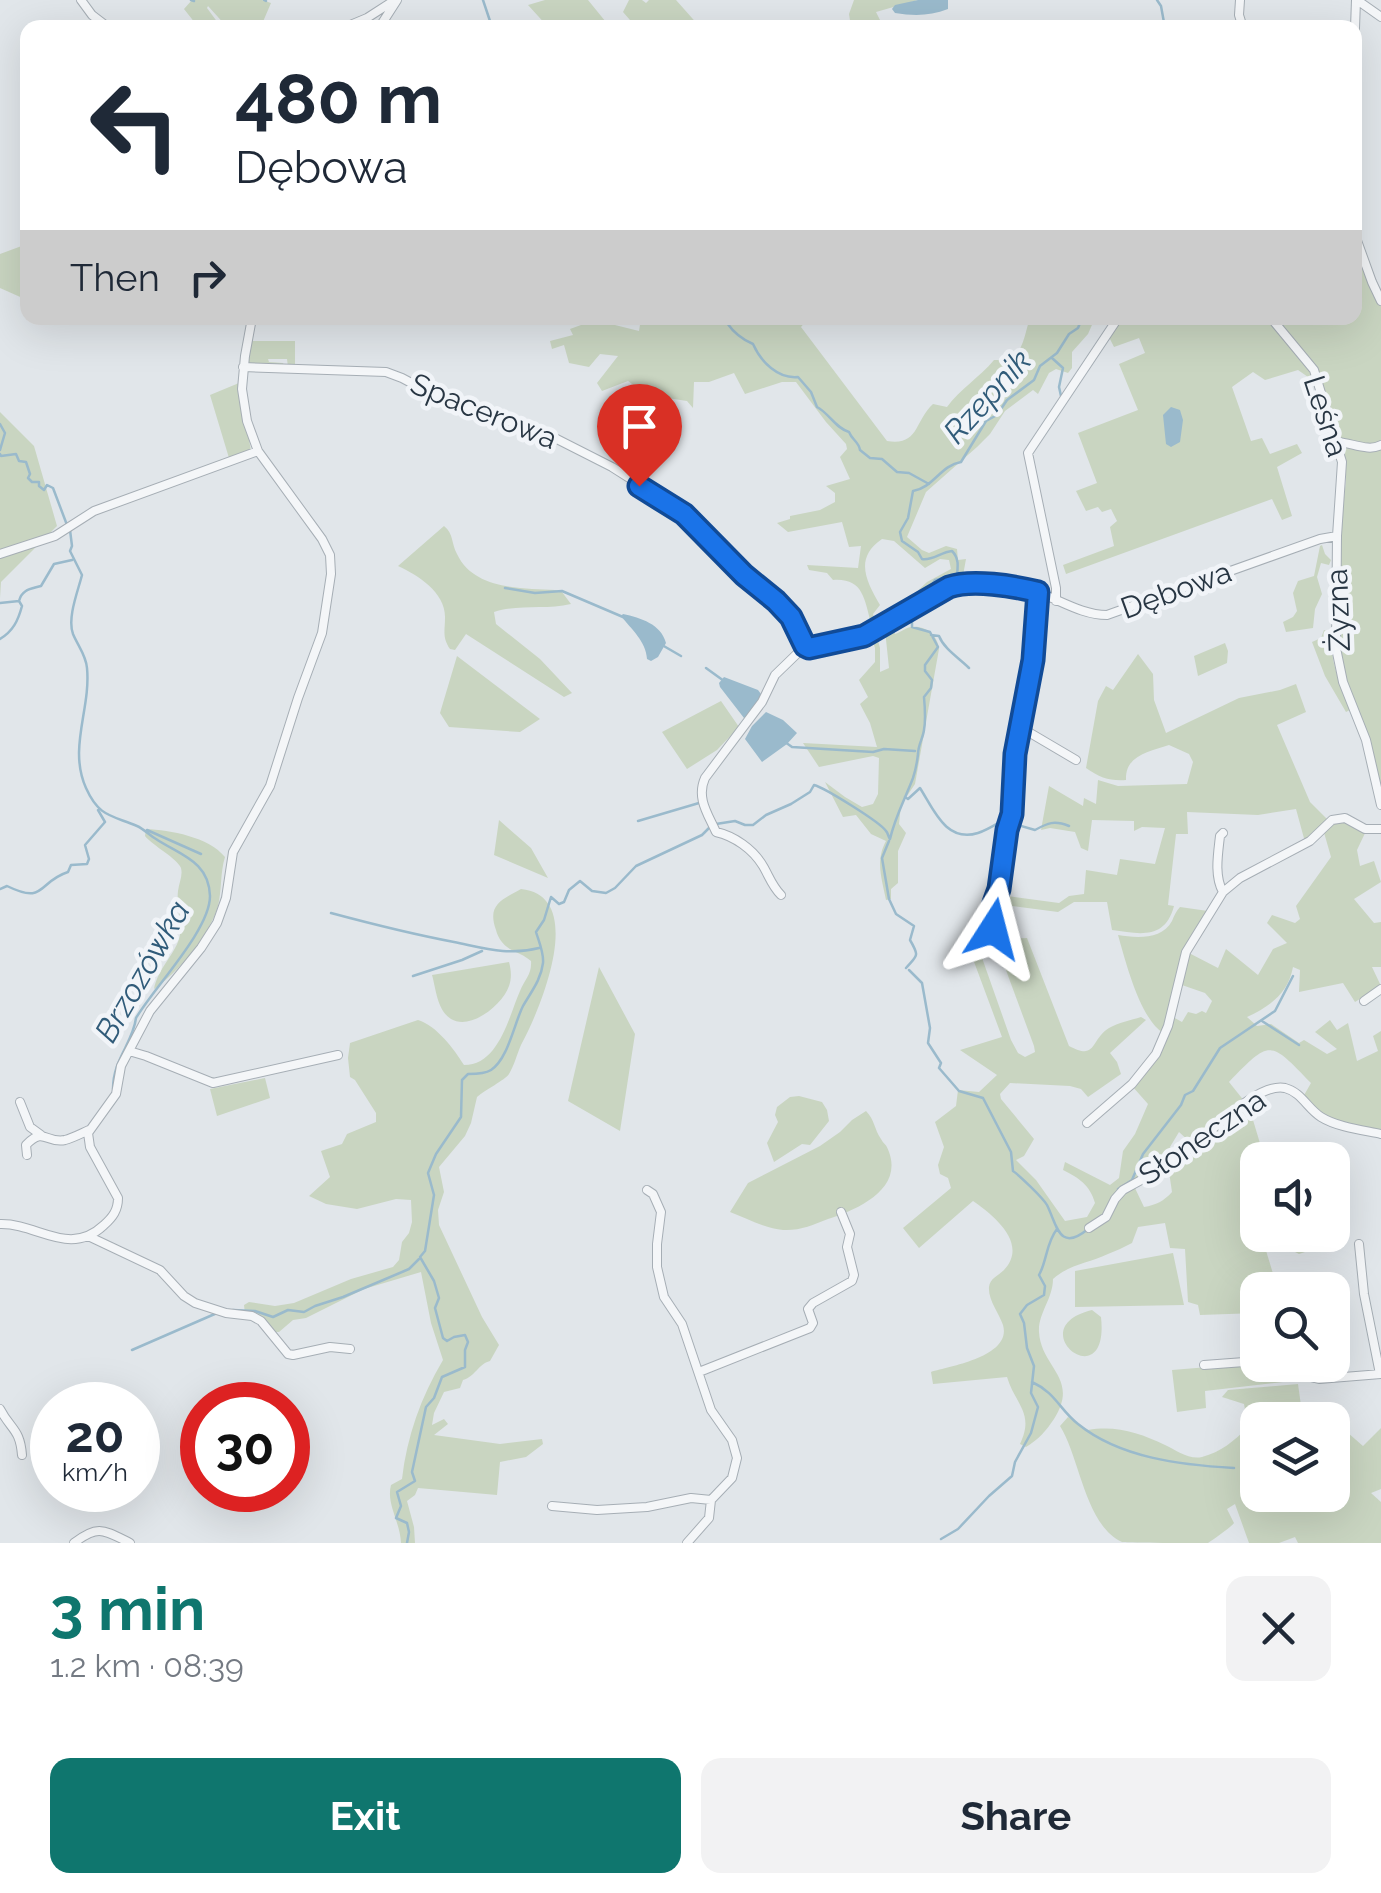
<!DOCTYPE html>
<meta charset="utf-8">
<style>
:root{--surface:#fff;--page:#f2f2f3;--text:#1f2937;--muted:#747a83;--accent:#0f766e}
body{margin:0;font-family:Raleway,sans-serif;background:var(--page);color:var(--text);height:100vh;display:flex;flex-direction:column;font-size:38px;white-space:nowrap}
*{box-sizing:border-box;margin:0}
p{font-size:32px;color:var(--muted)}
.icon{flex:none;width:55px;height:55px;fill:none;stroke:currentColor;stroke-width:2;stroke-linecap:round;stroke-linejoin:round}
.map{position:relative;height:1543px;overflow:hidden}
.drawer{display:flex;flex-direction:column;background:var(--surface);flex:1}
.drawer>*{flex:none}
.banner{position:absolute;left:20px;top:20px;width:1342px;height:305px;border-radius:20px;box-shadow:0 10px 40px #0002;background:#fff;color:var(--text);overflow:hidden}
.buttons{position:absolute;left:1240px;top:1142px;display:grid;gap:20px}
.buttons a{display:grid;place-items:center;width:110px;height:110px;border-radius:20px;background:var(--surface);box-shadow:0 10px 40px #0002;font-size:50px}
.speed{position:absolute;left:30px;top:1382px;display:flex;gap:20px;font-size:50px;font-weight:700;text-align:center}
.speed>*{display:grid;place-content:center;width:130px;height:130px;border-radius:50%;background:var(--surface);box-shadow:0 10px 40px #0002;line-height:1}
.speed small{font-size:25px;font-weight:400}
.speed .limit{border:15px solid #d22;background:#fff;color:#111}
.pin{position:absolute;display:grid;place-items:center;width:85px;height:85px;color:#fff;margin:-102px -42px;border-radius:50% 50% 50% 0;rotate:-45deg;box-shadow:0 0 10px #0007}
.pin .icon{rotate:45deg}
.me{position:absolute;width:110px;margin:-55px;rotate:9deg;stroke-linejoin:round;filter:drop-shadow(0 0 8px #0008)}
.turn{display:flex;align-items:center;gap:35px;height:210px;padding:0 50px;font-size:45px}
.turn .icon{width:130px;height:130px;stroke-width:2.5}
.turn b{display:block;font-size:70px;line-height:85px}
.then{display:flex;align-items:center;height:95px;padding:0 50px;background:#0003;gap:20px;font-size:38px}
.round{display:grid;place-items:center;flex:none;width:105px;height:105px;border-radius:20px;background:var(--page)}
.overview{display:flex;align-items:center;justify-content:space-between;height:170px;padding:0 50px}
h1{font-size:60px;font-weight:700;line-height:75px;color:var(--accent)}
.button{display:flex;gap:20px;margin-top:auto;padding:20px 50px}
.button a{flex:1;height:115px;border-radius:20px;background:var(--accent);color:#fff;font-size:40px;font-weight:700;line-height:115px;text-align:center}
.button a+a{background:var(--page);color:var(--text)}
.map>svg:first-child{display:block}
.green{fill:#c9d5c1;fill-rule:evenodd}
.water{fill:#9abacc}
.lines{fill:none;stroke-linecap:round;stroke-linejoin:round}
.stream{stroke:#9abacc;stroke-width:2.5}
.minor-casing{stroke:#a6aeb5;stroke-width:10}
.minor{stroke:#f4f6f8;stroke-width:8}
.route-casing{stroke:#114b97;stroke-width:25}
.route{stroke:#1a73e8;stroke-width:18}
.labels{text-anchor:middle;dominant-baseline:central;stroke-width:9;stroke-linejoin:round;paint-order:stroke}
.street-label{font-size:30px;fill:#283643;stroke:#f1f4f8}
.water-label{font-size:32px;font-style:italic;fill:#305b79;stroke:#f1f4f8}
</style>
<div class="map">
<svg width="1381" height="1543" viewBox="0 0 1381 1543">
<rect width="100%" height="100%" fill="#e1e6ea"/>
<path class="green" d="M192 0H262L271 3 262 24 264 27H227L208 6 207 8 221 27 199 28 184 9Z
M545 0H588L610 27H548L528 5Z
M629 0H642L646 3 649 0H676L700 27H636L623 12Z
M854 0H918L876 12 880 20H867V27H851L849 14Z
M1355 241 1381 306V443L1375 447 1341 441 1318 370 1274 318H1355Z
M27 244V300L0 288V254Z
M577 318H599L603 322 639 331 641 318H805L807 320 801 327 887 441C919 446 914 422 933 404L947 407C960 389 980 377 994 360 1024 362 1023 338 1030 318H1095L1088 334 1072 352V368L1068 373 1056 369 1049 373 1038 394 1033 390 1005 411 990 434 977 447 926 492 907 537 922 550 929 553 946 546 957 549 958 560 966 559 962 581 915 605 909 599 927 582 951 569 949 560 940 559 925 568 894 541 882 539C854 558 866 581 880 605L873 614 877 627 866 629 871 623C864 598 863 578 833 580L827 573 809 570 807 565 858 568 861 546 849 547 842 522 788 532 777 523 790 519V516L820 510 835 502V493L826 486 850 479 840 457 847 449 846 444 826 422 796 382H782L745 394 734 373 709 382H694L693 408 687 401 647 395 628 381 602 391 597 383 618 356 600 354 589 367 569 363 564 345 552 349 550 341 573 335 570 329 581 325Z
M1120 318H1130L1133 323 1144 318H1185L1187 322 1197 318H1268L1315 376 1308 377 1298 370 1265 380 1253 372 1232 387 1251 441 1262 438 1270 454 1297 444 1302 453 1277 467 1292 516 1282 520 1272 499 1066 574 1063 565 1114 546 1110 527 1117 521 1111 509 1102 512 1098 507 1086 511 1076 491 1097 483 1078 433 1138 410 1119 364 1145 353 1139 338 1114 347 1108 335Z
M250 341H295V367H288L287 359H268L269 362 283 363 284 365 259 367 248 363Z
M239 383 251 451 229 458 210 395Z
M0 412 34 446 57 526 1 582 0 598Z
M1342 444 1381 447V799L1370 740 1343 670 1339 640 1340 530 1346 481V462Z
M444 526C454 534 451 543 457 554 474 590 521 588 555 590L562 592 571 604C545 610 519 604 494 612L496 624 540 659 572 693 564 697 466 634 455 650 450 649C442 637 445 631 445 618 446 593 418 575 398 566Z
M1322 545 1325 554 1331 560 1329 565 1321 563 1317 577 1322 594 1315 609 1313 628 1286 632 1283 622 1293 617 1297 611 1293 593 1298 581 1314 576 1320 546Z
M893 626 895 634C901 632 905 628 911 627 925 625 938 635 939 649L915 784 901 805 899 824 906 833 898 851V883L891 889V899L886 900C882 879 875 861 886 841L871 834 856 815 843 817 825 782 845 797 862 807 873 804 878 794 879 758 873 756 819 767 803 743 877 747 870 723 860 704 868 697 859 680 875 662V648L871 636 876 633 880 648V672L889 668 885 630Z
M1324 630 1330 632C1331 660 1338 685 1352 709L1346 712 1325 676 1312 642 1321 638Z
M1225 643 1228 651 1227 663 1198 676 1194 656Z
M1138 654 1153 674 1154 700 1166 733 1239 698 1280 690 1296 684 1306 712 1277 725 1310 802 1327 819 1305 842 1296 809 1258 815 1187 812 1188 834H1176L1168 905 1174 906C1165 940 1140 934 1112 930L1107 902H1074L1058 912 997 904 1000 895 1059 903 1069 896 1084 894 1086 870 1117 875 1120 859 1155 864 1165 828 1142 827 1134 831V821L1092 820 1088 851 1081 848 1075 832 1050 828 1041 830 1049 786 1083 806 1084 798 1096 804 1098 780 1118 786 1187 784 1193 762 1189 754 1169 745C1149 752 1125 755 1126 780 1110 781 1100 778 1086 768L1098 701 1106 686 1113 690Z
M457 656 540 719 520 732 449 727 440 713Z
M721 701 739 727 717 750 687 769 662 732Z
M499 820 531 848 548 878 494 855Z
M1343 820 1366 831 1357 850 1360 866 1374 861 1381 882 1354 899 1374 923 1381 922V967H1372L1381 986 1355 1002 1343 983 1299 992 1300 970 1293 967C1288 994 1270 1006 1247 1017L1257 1026 1271 1024 1299 1043 1304 1040 1327 1054 1337 1049 1315 1032 1330 1020 1337 1030 1348 1023 1357 1061 1378 1051 1373 1036 1381 1031V1131C1343 1123 1331 1125 1303 1097L1311 1083C1270 1041 1271 1038 1229 1082L1245 1102 1191 1143 1179 1132 1170 1147 1177 1154 1120 1190 1116 1200 1134 1186 1144 1207C1156 1205 1164 1201 1172 1192L1168 1165 1259 1098 1253 1120 1265 1160H1258V1235H1329L1330 1251 1314 1249 1299 1254 1285 1247 1264 1244 1278 1290H1258L1257 1313 1200 1315 1198 1305 1188 1302 1185 1249 1170 1248 1165 1223 1138 1227 1132 1243C1124 1247 1116 1251 1108 1254 1089 1263 1070 1264 1053 1279 1053 1299 1038 1313 1039 1332 1041 1368 1080 1378 1054 1419 1046 1431 1038 1440 1026 1447L1020 1444C1035 1413 1015 1404 1007 1377L933 1384 931 1372C952 1366 1012 1356 1003 1325 999 1313 988 1300 989 1287 990 1278 998 1276 1004 1270 1029 1243 993 1215 973 1201L919 1248 903 1228 951 1188 948 1178 940 1174 938 1165 944 1147 935 1122 956 1106 958 1090 979 1092 997 1075 960 1050 1002 1037 967 943 970 933 992 931 1003 939 1027 938 1069 1046C1097 1061 1090 1040 1109 1028 1118 1023 1131 1020 1141 1017L1146 1020 1110 1053 1117 1062 1121 1074 1088 1097 1081 1089 1070 1086 1010 1083 1000 1094 1001 1099 1034 1139 1024 1156 1016 1160 1036 1180 1065 1221 1087 1217 1095 1203C1090 1185 1079 1178 1063 1170L1065 1162 1110 1185 1119 1178 1123 1151 1135 1134 1148 1104 1132 1086C1153 1066 1163 1044 1173 1017L1182 1022 1188 1012 1196 1014 1202 1011 1206 1013 1212 1001 1205 993 1179 984 1187 952 1218 968 1226 949 1258 975 1273 949 1287 943 1267 923 1272 915 1295 923 1300 919 1296 906 1331 857 1323 829ZM984 942 996 943 1034 1046 1035 1052 1025 1057 1018 1053 1011 1040 981 955 980 945Z
M146 829C170 830 209 837 225 857 220 873 222 890 218 906 210 934 178 973 154 989 158 969 174 955 179 939 184 923 176 908 178 891 179 883 183 876 181 868 177 858 153 846 145 836Z
M521 889C589 896 539 1012 521 1045 517 1054 514 1066 509 1074 505 1080 485 1090 477 1097L471 1123 465 1136 439 1167 444 1192 438 1210 439 1225 482 1317 499 1345 490 1361C478 1364 476 1376 463 1380L460 1388 444 1392 434 1413 432 1425 444 1419 448 1424 434 1435 500 1444 542 1439 543 1444 526 1457 500 1462 497 1495 418 1488 415 1495 407 1501 414 1527 415 1543H401C400 1521 386 1504 391 1485L402 1479C407 1436 421 1397 443 1360L431 1323 421 1272 364 1289 306 1318 293 1320 279 1332H272C265 1318 261 1313 245 1314L244 1305 249 1302 275 1306 294 1303 351 1279 393 1267 399 1260 402 1242 409 1233 412 1222 411 1200 396 1199 357 1209 326 1204 309 1196 330 1177 321 1151 342 1144 347 1134 376 1122V1113L355 1080 350 1077 348 1058 350 1043 418 1020C437 1026 454 1049 464 1065 499 1065 509 1016 520 991 525 979 532 974 531 961 524 955 517 953 510 949 503 945 498 938 496 930 487 905 501 900 521 889Z
M1180 907 1208 911 1193 934 1163 1033C1140 1018 1126 963 1118 935 1136 938 1162 940 1172 921 1174 916 1176 911 1180 907Z
M509 962C511 969 512 978 509 986 503 1004 471 1031 451 1019 437 1010 436 989 432 975Z
M599 967 635 1034 620 1131 568 1101Z
M265 1078 270 1098 217 1116 210 1089Z
M799 1096 822 1102 827 1110 829 1121 810 1145 802 1144 774 1162 767 1143 778 1122 775 1115 777 1107 790 1097Z
M866 1111C875 1120 874 1129 881 1139 885 1146 886 1143 889 1152 903 1190 856 1210 828 1219 813 1225 799 1231 783 1230 766 1229 746 1218 730 1212L748 1183 820 1146 840 1132 852 1120Z
M1173 1253 1184 1305 1075 1307V1271Z
M1092 1310 1101 1317C1110 1400 1018 1328 1092 1310Z
M1257 1363 1258 1365H1295L1309 1379 1205 1391 1206 1408 1177 1412 1172 1370Z
M1298 1384 1303 1420H1258V1495H1332L1333 1428 1340 1426 1363 1446 1381 1428V1489L1371 1493 1381 1502V1543H1298L1295 1537 1279 1543H1249L1235 1504 1227 1509 1234 1523C1230 1528 1214 1539 1208 1543 1193 1543 1131 1543 1122 1542 1085 1525 1080 1458 1060 1426L1068 1417 1088 1430C1116 1425 1140 1433 1165 1445 1176 1450 1189 1460 1202 1457 1221 1452 1234 1441 1248 1427L1244 1404 1222 1397 1228 1390Z"/>
<path class="water" d="M918 0H948V9C930 16 914 16 895 13L892 9 895 5Z
M1171 407 1180 410 1183 420 1180 442 1171 447 1166 444 1163 415Z
M623 614C641 618 661 624 666 643L658 657 651 661 647 659C646 641 631 629 621 616Z
M724 677 758 690 761 694 753 712 744 718 720 687 719 683Z
M766 712 783 720 797 733 787 744 762 762 745 739 752 726Z"/>
<g class="lines">
<path class="stream" d="M191 0 194 1
M264 0 266 1
M483 0 490 21 496 28
M1157 0 1161 6 1165 28
M728 318 727 323C734 333 741 339 753 344 761 362 778 379 798 377L811 392 817 407C829 413 835 428 849 432 852 440 859 442 860 450L870 458 882 459 897 472 909 473 929 484
M1052 358 1063 368 1059 387 1061 396
M0 424 5 433 0 450
M0 454 1 456 16 454 19 461 26 462 30 474 28 478 32 482H39V486L44 490 47 485 53 488 67 525
M70 530 72 546 70 551 82 575C78 591 67 618 73 634 78 646 86 655 87 668 91 709 68 748 86 788 99 817 111 815 137 826 144 829 149 835 156 839 180 855 209 861 210 896 210 930 155 986 136 1018 133 1043 113 1059 113 1089
M505 588 535 593 562 591 623 617
M0 603 19 601C22 589 31 589 41 586L54 564 72 560
M912 606 911 601 916 595 926 594 935 580 957 575C958 566 959 558 952 551 941 552 932 561 922 559L918 552 902 541 900 532 908 518 913 491C933 488 941 465 961 462L986 421 997 415 1007 400 1034 380 1040 366 1057 353 1069 334 1078 328 1082 318
M931 635 939 636C944 649 959 658 969 668
M0 639C13 631 18 621 22 606L19 601
M662 645 681 656
M706 668 724 681
M785 742 792 747 873 752 884 749 915 751
M905 797 908 799 920 788C934 810 946 843 978 833 988 830 998 823 1007 818L1006 821
M638 821 699 803
M716 824 735 821 745 825H753L766 815 791 804 810 792 814 785C825 788 880 822 886 831 888 833 888 836 890 839 895 817 905 799 913 778 916 769 917 763 918 754 918 745 923 738 924 730 926 719 925 708 924 697L931 688 932 680 925 671V665L938 647 930 632 912 627V614
M1014 824 1035 830C1048 823 1054 820 1069 826
M147 830 201 854
M889 841 882 858 889 899 896 914 914 926 910 940C920 957 917 955 906 968
M0 889 7 886C46 905 37 882 68 872L71 865 87 864 89 859 85 845 105 822 98 810
M331 913C372 924 412 934 454 942 484 948 508 956 539 948
M909 970 922 983 930 1028 928 1043 941 1063 939 1068 959 1091 983 1098 1011 1152 1013 1171C1019 1175 1043 1198 1047 1205 1057 1225 1059 1253 1088 1229
M413 976 462 960 482 951
M1262 1021 1299 1045
M1118 1189 1132 1180 1143 1154 1181 1105 1185 1095 1193 1091 1220 1048 1275 1011 1293 976
M233 1310 255 1311 273 1317 288 1310 304 1312 315 1306 343 1297 409 1269 419 1259
M132 1350 217 1313
M1032 1382C1056 1393 1059 1409 1078 1424 1120 1458 1181 1465 1234 1468
M941 1539 958 1529 989 1496 1012 1476 1015 1462 1031 1433 1038 1407 1031 1393 1034 1366 1027 1348 1024 1323 1020 1314 1027 1305 1044 1295 1045 1286 1039 1275C1047 1261 1046 1243 1057 1229
M407 1543 409 1532 407 1523 396 1518 401 1506 397 1492 415 1481 412 1472 426 1407 434 1398 442 1377 465 1367V1350L468 1342 465 1335 454 1337 447 1341 443 1338 435 1308 439 1298 434 1281 420 1257 425 1251 434 1195 428 1173 436 1154 461 1117 462 1080 468 1074C476 1074 485 1074 491 1070 508 1059 514 1024 523 1006 531 992 541 980 543 963 544 953 539 942 536 932L544 920 551 897 559 904 564 902 569 890 580 881 592 891 606 893 615 888 636 866 702 835 709 828"/>
<g class="minor-casing">
<path id="minor" d="M81 0 92 15 109 28
M1240 0 1239 15 1243 28
M1357 0 1381 17
M343 28 367 18 395 0
M379 28 397 0
M1355 28 1356 0
M1355 235 1372 282 1381 301
M1271 318 1314 370 1342 462 1337 536 1336 648 1343 682 1366 740 1381 805
M243 367 386 372 402 378 449 403 543 432 612 467 664 500 683 515 744 575 776 601 791 617 805 646
M1338 442C1352 443 1369 452 1381 445
M0 554 55 536 94 511 258 451
M1056 601V588L1028 453 1118 318
M1020 727 1076 760
M1223 833 1220 836C1218 854 1214 876 1223 892
M781 895C772 886 769 876 763 866 753 849 734 836 716 832 708 814 696 798 705 778L762 702 775 675 805 646 809 648 864 637 949 587C970 580 1016 584 1037 592 1060 600 1082 615 1107 615L1320 539 1337 536
M993 929 995 903 999 889 1007 830 1012 814 1015 754 1033 661 1038 592
M1364 1001 1381 989
M129 1051 146 1056 213 1083 338 1055
M20 1102 30 1127 41 1135
M1087 1123 1132 1084 1156 1054 1168 1026 1186 952 1223 892 1240 878 1310 841 1332 820 1345 818 1365 829H1381
M27 1155 26 1145C44 1126 46 1144 65 1140 73 1138 82 1133 89 1130
M647 1190 653 1194 661 1212 657 1244V1267L664 1297 682 1324 711 1410 732 1440 737 1458 732 1478 711 1500 709 1518 687 1543
M0 1224C38 1223 69 1258 104 1225 113 1217 118 1210 118 1198L90 1147 88 1133 116 1094 121 1066 150 1011 201 948 217 923 226 898 233 852 270 786 298 698 322 633 331 574 330 555 322 539 258 451 247 421 242 389 245 356 252 318
M1089 1228 1106 1217 1115 1199 1123 1190C1146 1178 1168 1164 1189 1149 1211 1133 1257 1082 1285 1088 1301 1092 1308 1109 1321 1117 1337 1127 1362 1130 1381 1134
M88 1236 160 1270 184 1296 195 1303 226 1313 252 1316 261 1321 288 1354 293 1355 330 1347 350 1349
M1359 1244 1364 1294 1380 1374
M1204 1365 1258 1361
M1296 1365 1306 1376 1319 1379 1381 1374
M699 1372 810 1328 813 1323 808 1309 813 1303 852 1281 854 1275 847 1247 850 1234 841 1212
M0 1409C11 1430 20 1429 22 1455
M552 1506 597 1510 647 1507 691 1498 711 1500
M74 1543C98 1524 104 1530 130 1543"/>
</g>
<use href="#minor" class="minor"/>
</g>
<g class="lines">
<g class="route-casing">
<path id="route" d="M639 486 684 514 744 575 776 601 791 617 805 646 809 648 864 636 949 587C972 579 1014 586 1038 592L1033 660 1015 754 1012 814 1007 830 999 889 994 903 993 929"/>
</g>
<use href="#route" class="route"/>
</g>
<g class="labels">
<g class="street-label">
<text transform="translate(484 411) rotate(22)">Spacerowa</text>
<text transform="translate(1326 416) rotate(72)">Leśna</text>
<text transform="translate(1176 590) rotate(-20)">Dębowa</text>
<text transform="translate(1338 610) rotate(-92)">Żyzna</text>
<text transform="translate(1202 1137) rotate(-34)">Słoneczna</text>
</g>
<g class="water-label">
<text transform="translate(987 396) rotate(-48)">Rzepnik</text>
<text transform="translate(142 971) rotate(-60)">Brzozówka</text>
</g>
</g>
</svg>
<div class="buttons">
<a><svg class="icon" aria-label="sound" viewBox="0 0 24 24"><path d="M4 9h4l5-4v14l-5-4H4zM17 9q2 3 0 6"/></svg></a>
<a><svg class="icon" aria-label="search" viewBox="0 0 24 24"><circle cx="10" cy="10" r="6"/><path d="M15 15l6 6"/></svg></a>
<a><svg class="icon" aria-label="layers" viewBox="0 0 24 24"><path d="M12 4l9 5-9 5-9-5zM3 14l9 5 9-5"/></svg></a>
</div>
<div class="speed"><div>20<small>km/h</small></div><div class="limit">30</div></div>
<div class="pin" style="left:639px;top:486px;background:#d93025"><svg class="icon" aria-label="arrive" viewBox="0 0 24 24"><path d="M6 21V4h12l-3 4 3 4H6"/></svg></div>
<svg class="me" style="left:993px;top:929px" viewBox="-20 -20 40 40"><path d="M0-17L14 15 0 8-14 15z" fill="#1a73e8" stroke="#fff" stroke-width="4"/></svg>
<div class="banner">
<div class="turn"><svg class="icon" aria-label="left" viewBox="0 0 24 24"><path d="M17 20v-9H6M10 6l-5 5 5 5"/></svg><div><b>480 m</b>Dębowa</div></div>
<div class="then">Then<svg class="icon" aria-label="right" viewBox="0 0 24 24"><path d="M7 20v-9h11M14 6l5 5-5 5"/></svg></div>
</div>
</div>
<section class="drawer">
<div class="overview"><div><h1>3 min</h1><p>1.2 km · 08:39</p></div><a class="round"><svg class="icon" aria-label="close" viewBox="0 0 24 24"><path d="M6 6l12 12M18 6L6 18"/></svg></a></div>
<div class="button"><a>Exit</a><a>Share</a></div>
</section>
